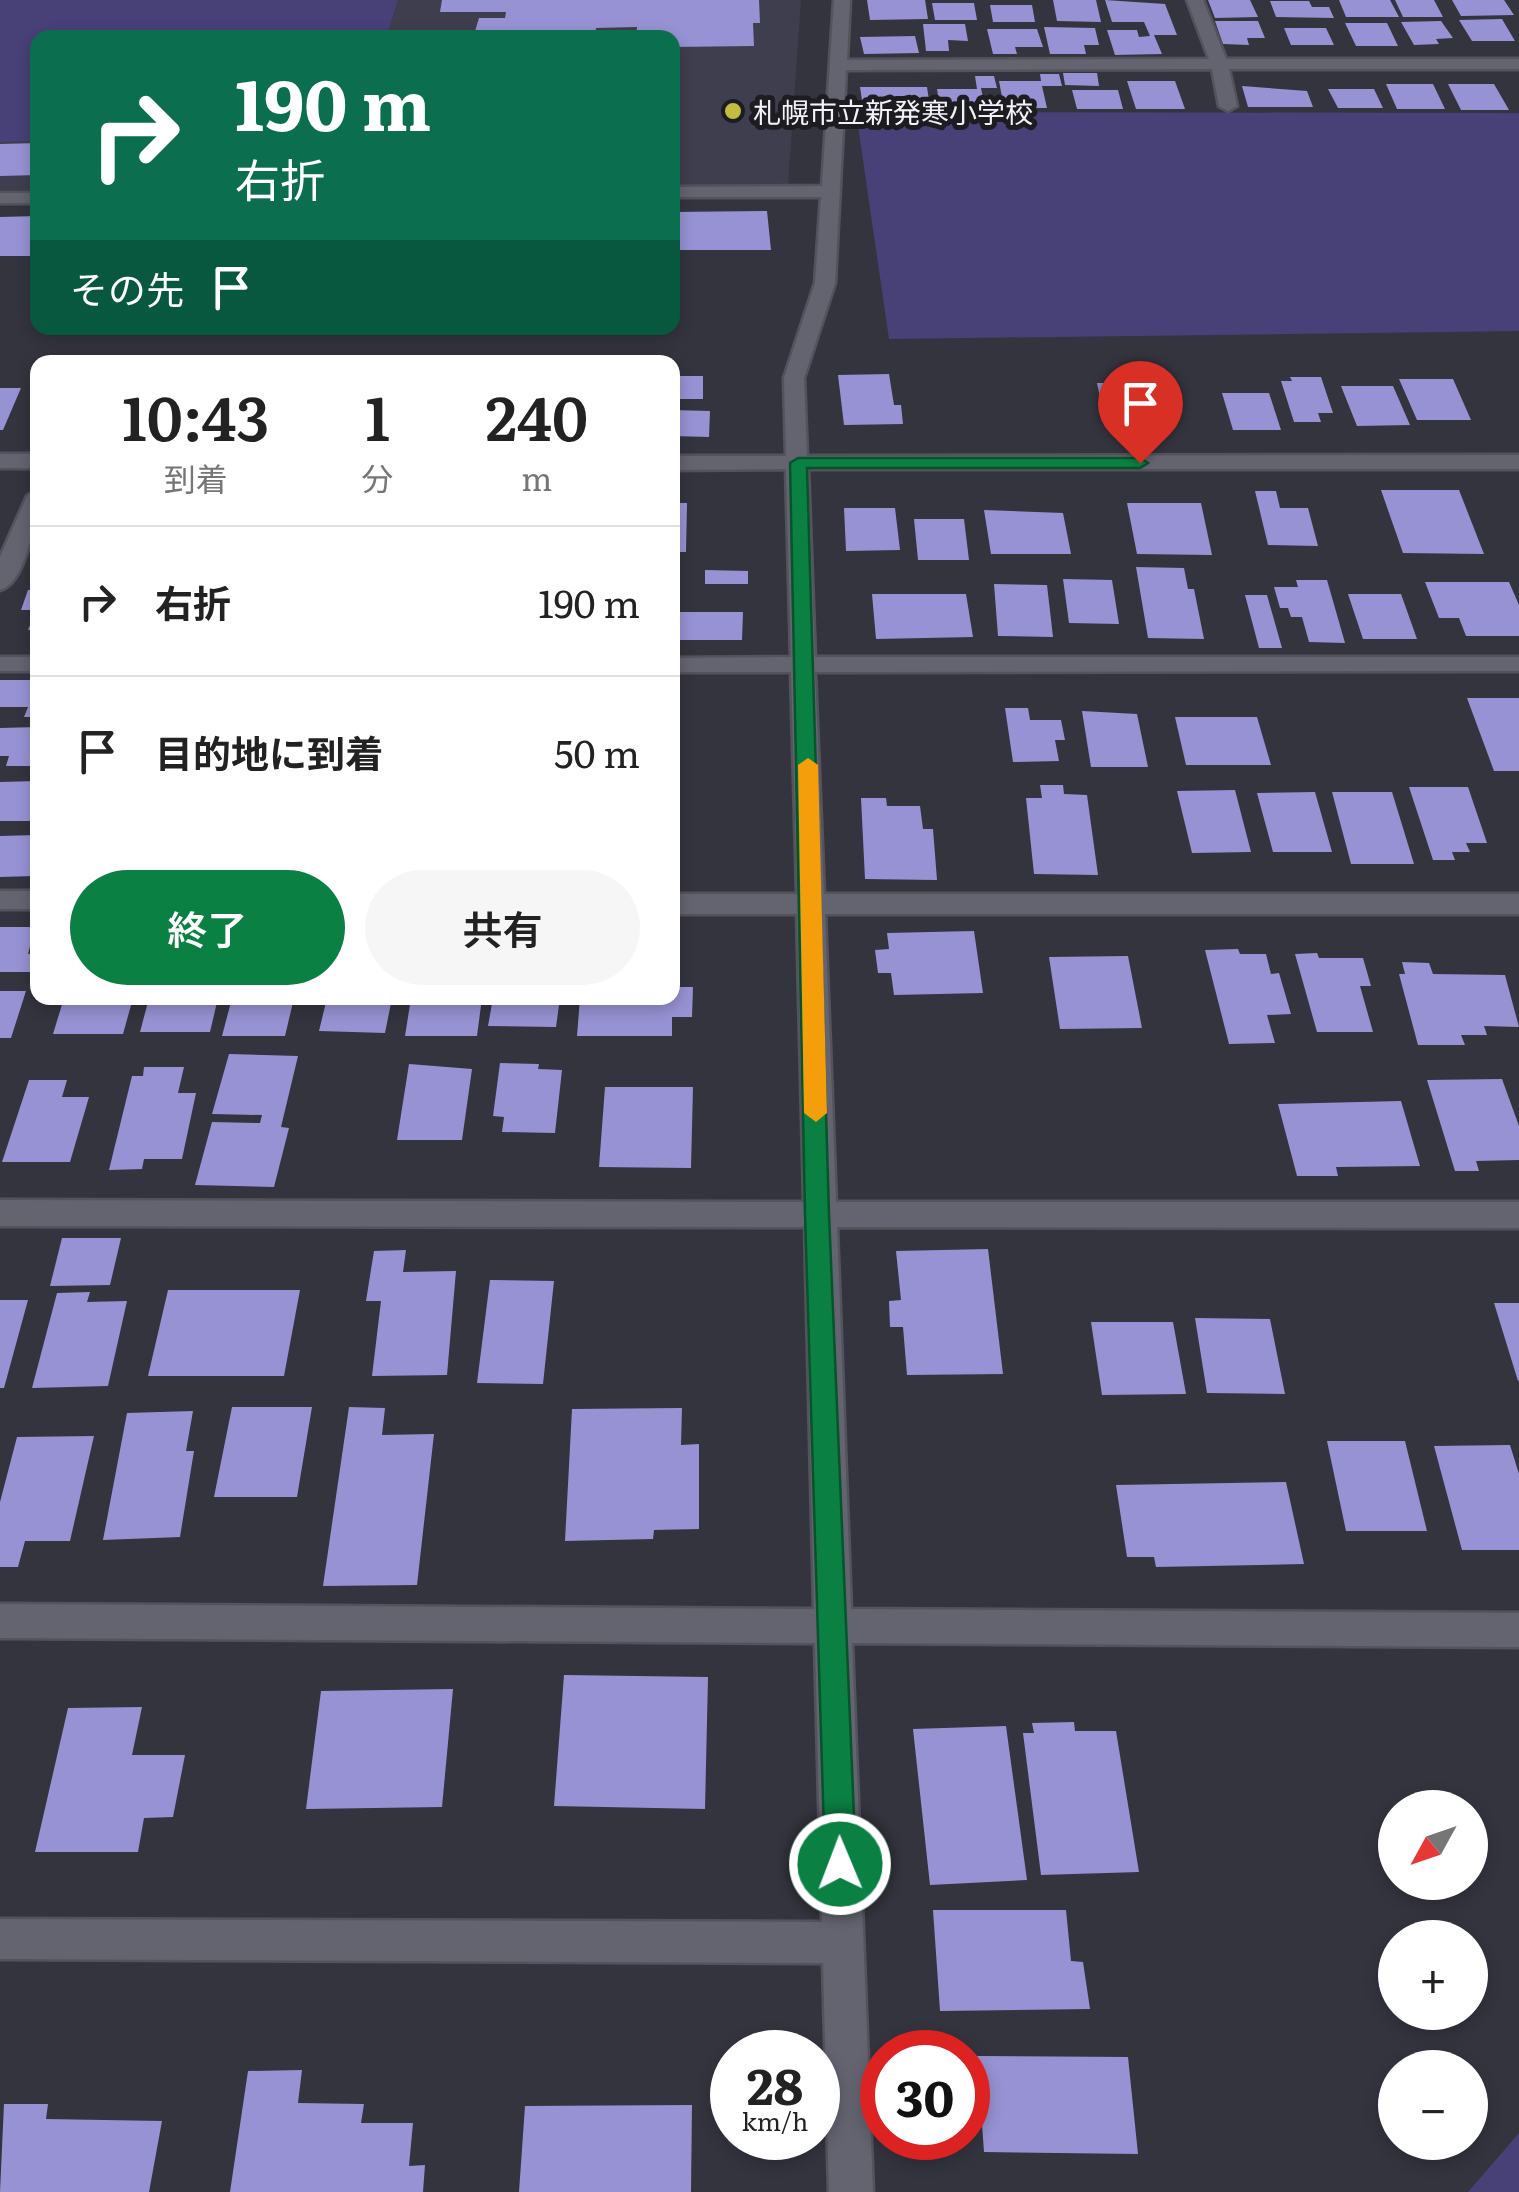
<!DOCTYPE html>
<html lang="ja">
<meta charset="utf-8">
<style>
:root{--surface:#fff;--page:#f6f6f6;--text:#222;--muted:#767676;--line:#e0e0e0;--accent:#0b8043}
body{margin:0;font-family:Literata,"Noto Sans JP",serif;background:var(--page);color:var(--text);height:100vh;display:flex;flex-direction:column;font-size:38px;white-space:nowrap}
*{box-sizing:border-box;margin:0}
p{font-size:32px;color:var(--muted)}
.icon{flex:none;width:55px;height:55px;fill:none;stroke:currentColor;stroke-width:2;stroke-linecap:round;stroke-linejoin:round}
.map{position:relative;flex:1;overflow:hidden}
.details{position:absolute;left:30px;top:355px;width:650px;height:650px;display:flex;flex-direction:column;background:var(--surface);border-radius:20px;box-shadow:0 5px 15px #0003}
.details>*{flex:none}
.top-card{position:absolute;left:30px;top:30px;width:650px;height:305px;border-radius:20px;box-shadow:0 5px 15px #0003;background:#0b6e4f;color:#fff;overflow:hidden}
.needle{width:65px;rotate:230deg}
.buttons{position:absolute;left:1378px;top:1790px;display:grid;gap:20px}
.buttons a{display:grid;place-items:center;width:110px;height:110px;border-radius:50%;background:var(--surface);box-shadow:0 5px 15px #0003;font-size:50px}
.speed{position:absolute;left:710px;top:2030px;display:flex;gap:20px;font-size:50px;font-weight:700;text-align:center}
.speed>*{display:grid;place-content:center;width:130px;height:130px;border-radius:50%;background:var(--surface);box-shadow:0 5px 15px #0003;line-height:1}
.speed small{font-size:25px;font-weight:400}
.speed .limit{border:15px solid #d22;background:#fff;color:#111}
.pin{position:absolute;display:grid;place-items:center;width:85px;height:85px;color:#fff;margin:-102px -42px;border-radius:50% 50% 50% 0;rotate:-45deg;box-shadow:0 0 10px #0007}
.pin .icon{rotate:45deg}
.me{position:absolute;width:110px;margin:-55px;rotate:359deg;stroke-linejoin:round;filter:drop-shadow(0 0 8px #0008)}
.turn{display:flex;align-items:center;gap:35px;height:210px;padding:0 40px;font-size:45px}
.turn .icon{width:130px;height:130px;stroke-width:2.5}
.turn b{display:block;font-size:70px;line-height:85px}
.then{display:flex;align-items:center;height:95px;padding:0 40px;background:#0003;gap:20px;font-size:38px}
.eta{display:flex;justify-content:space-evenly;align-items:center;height:170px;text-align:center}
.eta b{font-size:60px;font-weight:600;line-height:70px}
.button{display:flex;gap:20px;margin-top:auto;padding:20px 40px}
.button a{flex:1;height:115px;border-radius:60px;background:var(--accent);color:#fff;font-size:40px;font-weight:600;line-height:115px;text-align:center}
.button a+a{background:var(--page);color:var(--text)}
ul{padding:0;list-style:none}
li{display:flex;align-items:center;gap:30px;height:150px;padding:0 40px;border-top:2px solid var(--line)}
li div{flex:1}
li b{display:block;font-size:38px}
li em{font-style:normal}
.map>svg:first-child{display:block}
.built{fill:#3f3e4e}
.green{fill:#474177}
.building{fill:#9792d3}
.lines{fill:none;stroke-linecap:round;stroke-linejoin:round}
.minor-casing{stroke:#54535c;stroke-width:5}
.minor{fill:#646471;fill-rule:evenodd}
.route{fill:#0b8043;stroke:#07532c;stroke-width:2.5}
.slow{fill:#f59e0b}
.poi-dot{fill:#c3bd3f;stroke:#1c1c21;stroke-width:4}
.labels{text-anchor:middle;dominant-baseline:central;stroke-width:10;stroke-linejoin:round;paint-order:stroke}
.far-poi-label{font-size:28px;fill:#f2f2f9;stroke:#1c1c21;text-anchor:start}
</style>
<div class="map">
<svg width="1519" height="2192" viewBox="0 0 1519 2192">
<rect width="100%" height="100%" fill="#34343f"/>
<path class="built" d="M0 0H801L788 185 673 186 672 38H38L37 190H0Z"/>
<path class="green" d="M0 0H398L386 37 38 38 37 141 0 142Z
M856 112 1519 113V331L889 339Z
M1519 2133V2192H1468Z"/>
<path class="building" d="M442 0H759L760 23H753L754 46 672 47V38H636L637 27 596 28 595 38H473L479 18H505L506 12H440Z
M867 0H925L928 19 870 20Z
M1053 0H1096L1101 22 1057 21Z
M1105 0 1165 4 1177 35H1154L1162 54 1115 55 1107 30H1137L1139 37 1150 36 1144 22H1112Z
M1208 0H1250L1258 17 1215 18Z
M1339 0H1390L1399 17H1346Z
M1395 0H1434L1443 17H1403Z
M1452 0H1504L1514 15 1461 16Z
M1270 1H1309L1312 7H1329L1334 18 1276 17Z
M932 3H974L977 20H935Z
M990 5H1032L1035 22H993Z
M1502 19 1515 41H1472L1459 20Z
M1215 21H1258L1265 38H1247L1249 45 1223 44Z
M1441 21 1453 38 1436 39 1439 44 1414 45 1401 22Z
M1345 23H1387L1398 46H1356Z
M923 24H965L968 41 948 40 949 51H926Z
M1044 27 1095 28 1099 45H1084L1086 54H1050Z
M1284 28H1326L1334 45H1291Z
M987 29H1037L1043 47H1015L1017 54H993Z
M915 36 919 53 864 54 860 37Z
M1063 73H1097L1099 86 1065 85Z
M1040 74H1059L1062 86H1042L1047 108H1004L999 81H1041Z
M975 76H994L997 88H981L985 108H940L937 89H977Z
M1127 81H1175L1185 109H1136Z
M1386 84H1433L1445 109H1397Z
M1448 84H1494L1509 110H1461Z
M1242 86 1307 91 1313 107H1248Z
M860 87H927L930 107H863Z
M1328 89H1374L1383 108H1338Z
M1072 90H1118L1123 109H1077Z
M38 143V175L0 176V144Z
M767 211 771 250H672V212Z
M38 216V256H0V217Z
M889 374 894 405H901L903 424 844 425 838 375Z
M672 376H703V399H672Z
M1290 377H1321L1333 413H1318L1321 422H1294L1281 381H1292Z
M1399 379H1453L1471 420H1417Z
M1097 383H1164L1176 425H1129L1125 412H1103Z
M1341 386H1393L1410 425 1357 426Z
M0 388H21L3 430H0Z
M1222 393H1269L1281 430H1233Z
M672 410 710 411 709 437 672 436Z
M1381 490H1459L1484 554 1403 553Z
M1255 491H1276L1280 508H1308L1318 546 1268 545Z
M672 503H687L686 552H672Z
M1127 503H1201L1212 555 1137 554Z
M844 508H895L900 550 846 551Z
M984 510 1063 513 1071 554H991Z
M914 519H964L969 560H918Z
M1136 567 1184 568 1188 589H1194L1204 639 1148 638Z
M705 570 748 571V584H705Z
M1063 579 1112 580 1119 624 1069 623Z
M1296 580H1327L1345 643 1309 642 1302 617H1291L1288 608H1280L1274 587H1298Z
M1425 582H1509L1519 605V636H1466L1459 618H1439Z
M994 584 1047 585 1053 637 998 636Z
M28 590H38V630H28L36 610H21Z
M872 594H966L973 637 876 639Z
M1348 594H1401L1417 639H1363Z
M1245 595H1267L1282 648H1259Z
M672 612H743L742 640H672Z
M0 680H38V717H24L28 707H0Z
M1467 698H1519V771H1494Z
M1005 708H1028L1030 720H1061L1065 740H1055L1059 761 1013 762Z
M1082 711 1137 714 1148 767H1091Z
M1175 717H1257L1271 765H1186Z
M38 727V766H6L9 756H0V728Z
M38 781V821H0V782Z
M1040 785H1063L1064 794 1087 795 1098 875 1034 874 1026 798H1042Z
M1409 787H1468L1487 843H1466L1470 852H1452L1455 860H1433Z
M1235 790 1251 852 1192 853 1177 791Z
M1315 792 1332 852H1273L1257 793Z
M1332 792H1392L1414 864H1351Z
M861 798H886L887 806H920L923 829H933L937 880 865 879Z
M38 835 34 876 0 877V836Z
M0 927H35L28 954 38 953 35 972H0Z
M974 931 983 993 894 995 891 973H878L875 950 889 949 887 933Z
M1238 949 1240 954H1266L1271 974 1279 973 1291 1014 1267 1015 1275 1043 1229 1044 1205 950Z
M1317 953 1319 958H1363L1371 986H1360L1373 1032H1317L1295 954Z
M1128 956 1142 1028 1060 1029 1049 957Z
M1402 962 1429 963 1433 974 1505 975 1519 1027 1484 1026 1487 1035H1461L1465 1045H1418L1399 974H1405Z
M672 987H693L692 1017H672V1036H577L580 998H672Z
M0 991H26L11 1038H0Z
M64 998H133L123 1034H53Z
M149 998H218L210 1032H140Z
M232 998H294L285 1036H222Z
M327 998H392L385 1033 319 1031Z
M411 998H482L477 1036H405Z
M493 998H560L556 1027 488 1026Z
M229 1054 298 1056 281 1127 289 1128 274 1187 195 1185 212 1122 260 1123 262 1115 212 1114Z
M500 1063 539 1064 538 1069 562 1070 555 1133 502 1132 504 1117 493 1116Z
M409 1064 472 1069 462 1140H397Z
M144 1067H184L178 1093H196L182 1159H144L142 1169 109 1170 132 1076H143Z
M1502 1079 1519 1126V1160L1476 1161 1479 1171H1455L1427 1080Z
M29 1080H67L62 1097H89L70 1162H2Z
M605 1087H693L691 1168 599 1167Z
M1401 1101 1420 1166 1336 1167 1338 1176H1297L1278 1104Z
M62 1238H121L110 1285 50 1286Z
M988 1249 1003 1374 907 1375 903 1327H890L889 1301 901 1300 896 1251Z
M406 1250 403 1272 456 1271 447 1375 372 1376 381 1301H366L374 1251Z
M490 1280 554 1281 543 1384 477 1383Z
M168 1290H300L284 1376H148Z
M90 1292 87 1302 127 1301 108 1386 32 1388 57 1293Z
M0 1300H28L4 1388H0Z
M1494 1303H1519V1380L1518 1381Z
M1195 1318 1270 1319 1285 1394 1207 1393Z
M1091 1322H1173L1186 1394 1102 1395Z
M232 1407H312L297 1497H214Z
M349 1407 385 1408 382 1435 434 1434 417 1585 323 1586Z
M682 1408 681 1445 699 1444V1529L654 1530 653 1539 565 1541 572 1409Z
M193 1411 186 1451H194L180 1537 103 1540 127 1413Z
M94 1436 70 1541H25L18 1567H0V1502L17 1437Z
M1327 1441H1405L1427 1531H1346Z
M1510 1445 1519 1474V1550H1462L1434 1446Z
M1286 1482 1304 1564 1156 1567 1154 1557H1127L1116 1485Z
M564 1675 708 1677 705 1809 554 1806Z
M453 1689 442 1807 306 1809 321 1691Z
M142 1707 132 1755H185L173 1817 144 1818 138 1852H35L68 1708Z
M1074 1722 1075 1731H1116L1139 1872 1041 1875 1023 1733H1034L1032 1723Z
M1006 1726 1027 1880 930 1885 913 1729Z
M933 1910H1066L1071 1961 1083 1962 1090 2009 940 2011Z
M977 2056 1128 2057 1138 2154 984 2152Z
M302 2070 298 2103 364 2104 361 2123H413L409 2166 425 2165 423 2192H230L248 2071Z
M4 2104H48L46 2119 162 2121 149 2192H0Z
M692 2105 691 2192H519L525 2106Z"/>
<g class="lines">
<g class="minor-casing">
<path id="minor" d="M834 0H850L847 60 1209 59 1187 0H1203L1226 59H1519V69H1229L1237 106 1228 111 1219 106 1212 69 846 70 835 283 804 378 807 456 1519 455V469H808L815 657H1519V671L815 672 824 894H1519V914H825L836 1202H1519V1228L837 1227 851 1609 1519 1613V1647L852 1643 873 2192H829L823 1963 0 1959V1919L822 1922 815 1643 0 1638V1604L814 1609 805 1227 0 1226V1200L804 1202 797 914H672V894H797L791 672H672V658L791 657 786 469 672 470V456H786L784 378 815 283 821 197H672V187L822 186Z
M0 193H38V203H0Z
M0 454H38V468H0Z
M38 489C38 513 26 584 0 590V557L27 496Z
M0 657H38V671H0Z
M0 891H38V909H0Z"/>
</g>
<use href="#minor" class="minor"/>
</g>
<path class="route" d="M798 458H1140L1148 463 1140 468H807L829 1214 856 1864 851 1875 840 1879 830 1875 825 1864 805 1214 790 463Z"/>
<path class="slow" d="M808 758 818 765 827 1113 816 1122 804 1113 798 765Z"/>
<circle class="poi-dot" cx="733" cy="111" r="10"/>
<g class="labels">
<g class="far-poi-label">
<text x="753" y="111">札幌市立新発寒小学校</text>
</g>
</g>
</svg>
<div class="buttons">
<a><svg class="needle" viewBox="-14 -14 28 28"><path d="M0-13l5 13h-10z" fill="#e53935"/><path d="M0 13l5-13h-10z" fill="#767676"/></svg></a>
<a>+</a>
<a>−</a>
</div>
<div class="speed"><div>28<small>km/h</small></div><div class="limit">30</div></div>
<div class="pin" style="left:1140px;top:463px;background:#d93025"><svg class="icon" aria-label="arrive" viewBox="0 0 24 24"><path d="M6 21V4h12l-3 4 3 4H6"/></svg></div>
<svg class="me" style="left:840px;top:1864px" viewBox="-20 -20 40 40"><circle r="17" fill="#0b8043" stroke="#fff" stroke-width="3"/><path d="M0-11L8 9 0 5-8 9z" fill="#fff"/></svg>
<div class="top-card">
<div class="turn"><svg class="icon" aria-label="right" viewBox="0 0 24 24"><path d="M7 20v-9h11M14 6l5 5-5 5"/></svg><div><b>190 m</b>右折</div></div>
<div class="then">その先<svg class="icon" aria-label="arrive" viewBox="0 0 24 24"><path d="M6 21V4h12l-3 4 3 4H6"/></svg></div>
</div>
<section class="details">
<div class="eta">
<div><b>10:43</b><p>到着</p></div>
<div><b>1</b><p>分</p></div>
<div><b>240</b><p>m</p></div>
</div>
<ul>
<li><svg class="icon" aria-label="right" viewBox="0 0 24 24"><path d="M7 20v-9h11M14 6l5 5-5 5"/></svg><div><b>右折</b></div><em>190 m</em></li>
<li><svg class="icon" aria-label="arrive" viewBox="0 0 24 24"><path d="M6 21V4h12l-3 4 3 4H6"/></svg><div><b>目的地に到着</b></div><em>50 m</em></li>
</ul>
<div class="button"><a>終了</a><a>共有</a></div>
</section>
</div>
